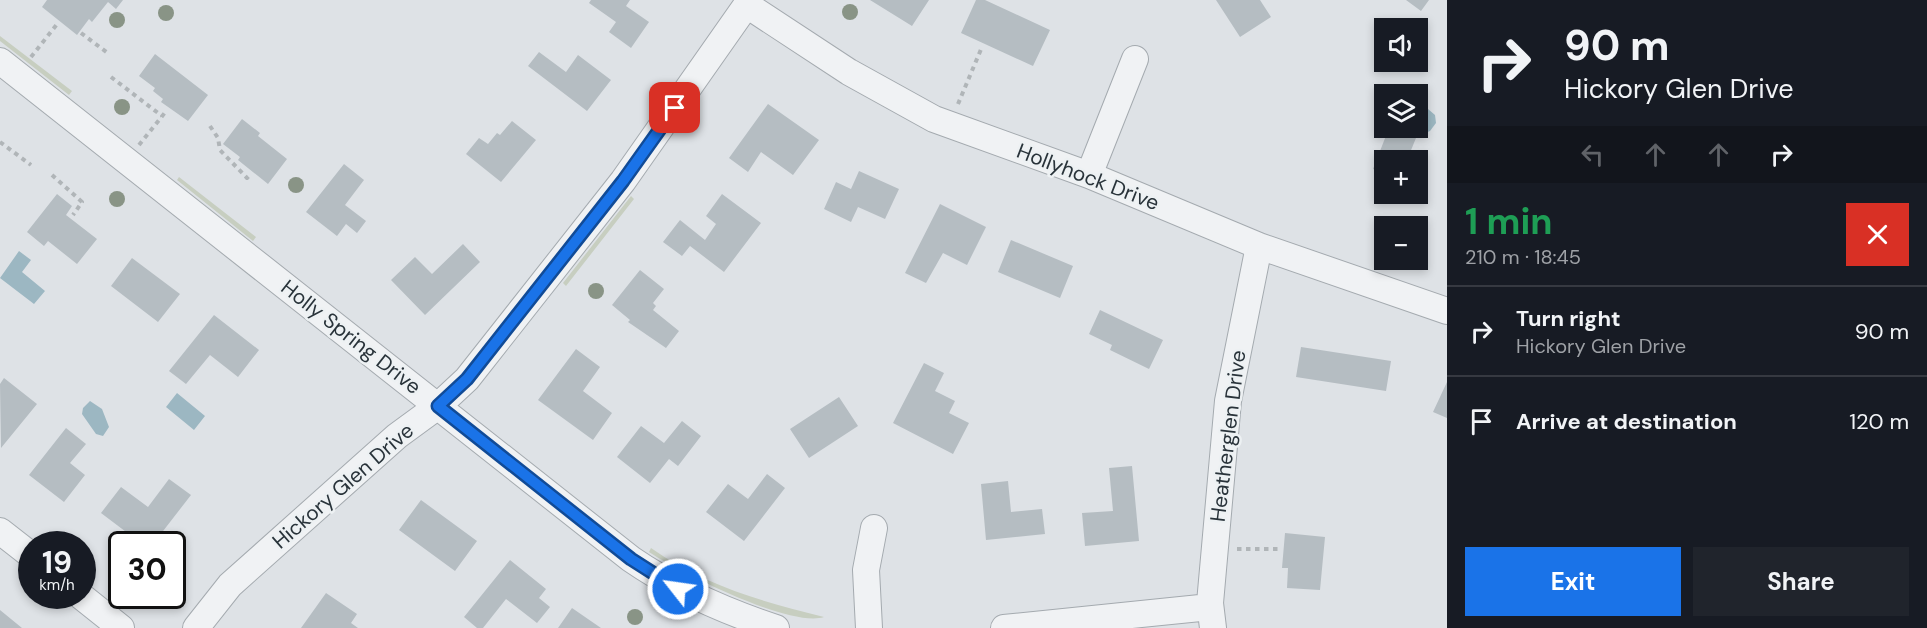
<!DOCTYPE html>
<meta charset="utf-8">
<style>
:root{--surface:#171b24;--page:#20242c;--text:#f1f3f6;--muted:#9ea1a6;--line:#363941;--accent:#1a73e8}
body{margin:0;font-family:"DM Sans",sans-serif;background:var(--page);color:var(--text);height:100vh;display:flex;flex-direction:column;font-size:22px;white-space:nowrap}
*{box-sizing:border-box;margin:0}
p{font-size:20px;color:var(--muted)}
.icon{flex:none;width:33px;height:33px;fill:none;stroke:currentColor;stroke-width:2;stroke-linecap:round;stroke-linejoin:round}
.map{position:relative;flex:1;overflow:hidden}
.details{display:flex;flex-direction:column;background:var(--surface);width:480px}
.details>*{flex:none}
.guide{background:#171b24;color:var(--text);overflow:hidden}
.tools{position:absolute;left:1374px;top:18px;display:grid;gap:12px}
.tools a{display:grid;place-items:center;width:54px;height:54px;border-radius:0px;background:var(--surface);box-shadow:0 3px 9px #0003;font-size:30px}
.speed{position:absolute;left:18px;top:531px;display:flex;gap:12px;font-size:30px;font-weight:700;text-align:center}
.speed>*{display:grid;place-content:center;width:78px;height:78px;border-radius:50%;background:var(--surface);box-shadow:0 3px 9px #0003;line-height:1}
.speed small{font-size:15px;font-weight:400}
.speed .limit{border:3px solid #111;border-radius:9px;background:#fff;color:#111}
.pin{position:absolute;display:grid;place-items:center;width:51px;height:51px;color:#fff;margin:-26px;border-radius:12px;box-shadow:0 3px 9px #0006}
.me{position:absolute;width:66px;margin:-33px;rotate:300deg;stroke-linejoin:round;filter:drop-shadow(0 0 4px #0008)}
.turn{display:flex;align-items:center;gap:21px;height:126px;padding:0 18px;font-size:27px}
.turn .icon{width:78px;height:78px;stroke-width:2.5}
.turn b{display:block;font-size:42px;line-height:51px}
.lanes{display:flex;align-items:center;height:57px;padding:0 18px;background:#0003;justify-content:center;gap:30px;direction:ltr}
.lanes .off{opacity:.35}
.round{display:grid;place-items:center;flex:none;width:63px;height:63px;border-radius:0px;background:var(--page)}
.overview{display:flex;align-items:center;justify-content:space-between;height:102px;padding:0 18px}
h1{font-size:36px;font-weight:700;line-height:45px;color:#1e9e55}
.action{display:flex;gap:12px;margin-top:auto;padding:12px 18px}
.action a{flex:1;height:69px;border-radius:0px;background:var(--accent);color:#fff;font-size:24px;font-weight:700;line-height:69px;text-align:center}
.action a+a{background:var(--page);color:var(--text)}
ul{padding:0;list-style:none}
li{display:flex;align-items:center;gap:18px;height:90px;padding:0 18px;border-top:2px solid var(--line)}
li div{flex:1}
li b{display:block;font-size:22px}
li em{font-style:normal}
main{display:flex;flex:1;min-height:0}
.map>svg:first-child{display:block}
.green{fill:#c7cec0}
.water{fill:#9cb7c2}
.building{fill:#b5bdc2}
.lines{fill:none;stroke-linecap:round;stroke-linejoin:round}
.minor-casing{stroke:#a4aaaf;stroke-width:28}
.path{stroke:#b0b5b8;stroke-width:4;stroke-dasharray:4.5 4.5;stroke-linecap:butt}
.minor{stroke:#f0f2f4;stroke-width:26}
.tree{fill:#899486}
.route-casing{stroke:#114b97;stroke-width:15}
.route{stroke:#1a73e8;stroke-width:10}
.labels{text-anchor:middle;dominant-baseline:central;stroke-width:5;stroke-linejoin:round;paint-order:stroke}
.street-label{font-size:21px;fill:#29333a;stroke:#edf1f3}
</style>
<main>
<div class="map">
<svg width="1447" height="628" viewBox="0 0 1447 628">
<rect width="100%" height="100%" fill="#dee2e6"/>
<path class="green" d="M0 36 72 91 69 95 0 41Z
M179 177 256 237 253 241 177 180Z
M631 196 634 199 566 286 563 283Z
M651 548C704 585 762 602 824 617 790 628 679 572 649 552Z"/>
<path class="water" d="M1423 109H1428L1435 115 1436 123 1430 131 1423 134 1407 128H1418V111Z
M19 251 31 260 22 272 45 291 34 304 0 278Z
M177 393 205 416 194 430 166 407Z
M90 401 102 409 109 427 103 436 96 434 82 414 83 408Z"/>
<path class="building" d="M47 0H123L116 9 108 2 92 22 89 19 77 35 42 7Z
M591 0H630L626 6 649 22 631 48 609 32 616 22 589 3Z
M870 0H929L912 26Z
M976 0H985L1050 30 1033 66 961 33Z
M1216 0H1260L1271 17 1240 37Z
M1406 0H1429L1421 11Z
M539 52 566 72 578 55 611 80 587 111 528 66Z
M155 54 208 95 188 121 161 102 163 99 153 91 155 88 139 76Z
M768 104 819 140 793 175 761 152 748 172 729 158Z
M242 119 260 133 258 136 287 159 268 184 238 160 240 157 223 144Z
M512 121 536 140 501 182 466 154 479 138 488 144 497 133 500 135Z
M1389 128 1416 138 1407 160H1384V173L1373 169Z
M344 164 364 180 345 205 366 221 357 233 346 224 337 236 306 212Z
M859 171 899 189 885 219 858 207 851 222 824 209 836 182 851 189Z
M57 194 72 206 66 215 97 239 77 264 48 241 44 246 27 232Z
M722 194 761 223 724 272 690 246 682 256 663 242 680 220 705 240 716 224 706 216Z
M940 204 986 227 967 265 943 253 926 283 905 273Z
M1011 240 1073 266 1060 298 998 272Z
M463 244 480 262 425 315 391 280 415 257 432 274Z
M132 258 180 294 158 322 111 286Z
M640 270 664 289 653 303 656 306 653 310 679 331 666 348 628 322 630 320 612 305Z
M1100 310 1163 340 1149 369 1110 350 1112 345 1089 334Z
M214 315 259 350 238 377 210 355 186 384 169 371Z
M1301 347 1391 361 1386 391 1296 377Z
M576 349 600 367 583 391 612 413 593 440 538 400Z
M924 363 944 373 935 391 955 401 949 413 969 423 953 454 893 423Z
M4 378 37 404 1 448 0 384Z
M1447 382V418L1433 412Z
M839 397 858 426 809 458 790 429Z
M682 421 701 436 678 466 669 459 650 483 617 457 641 426 664 443Z
M66 428 86 444 70 463 85 475 64 502 29 475Z
M1132 466 1139 541 1085 546 1082 513 1113 511 1109 468Z
M767 474 785 488 744 541 706 512 728 484 748 499Z
M169 479 191 495 153 544H142L101 513 121 487 148 507Z
M1008 481 1011 512 1042 509 1045 534 986 540 981 484Z
M421 500 477 541 455 571 399 530Z
M1285 533 1325 537 1320 590 1287 588 1288 568H1282Z
M510 560 546 589 539 598 550 607 537 623 506 599 483 628H477L464 617Z
M326 593 357 614 351 623 358 628H301Z
M572 608 601 628H558Z
M0 610 22 628H0Z"/>
<g class="lines">
<g class="minor-casing">
<path id="minor" d="M747 5 849 72 934 119 1089 175 1259 246 1447 311
M0 61 631 559C676 590 724 611 776 628
M1089 175 1135 59
M0 531 32 556
M81 596 121 628
M196 628 230 585 397 436 438 406 467 379 623 181 750 0
M869 628 866 570 874 528
M1004 628 1210 607
M1213 628 1210 603 1228 401 1259 246"/>
</g>
<path class="path" d="M81 33 109 54
M31 57 58 23
M111 77 162 116
M958 104 982 47
M210 126 218 138 220 150 247 178 251 174
M0 142 31 165
M139 145 167 110
M52 175 82 202 73 215
M1237 549H1281"/>
<use href="#minor" class="minor"/>
</g>
<g class="tree">
<circle cx="850" cy="12" r="8"/>
<circle cx="166" cy="13" r="8"/>
<circle cx="117" cy="20" r="8"/>
<circle cx="122" cy="107" r="8"/>
<circle cx="296" cy="185" r="8"/>
<circle cx="117" cy="199" r="8"/>
<circle cx="596" cy="291" r="8"/>
<circle cx="635" cy="617" r="8"/>
</g>
<g class="lines">
<g class="route-casing">
<path id="route" d="M675 108 623 181 467 379 438 406 631 559 678 589"/>
</g>
<use href="#route" class="route"/>
</g>
<g class="labels">
<g class="street-label">
<text transform="translate(1088 177) rotate(21)">Hollyhock Drive</text>
<text transform="translate(351 337) rotate(38)">Holly Spring Drive</text>
<text transform="translate(1228 436) rotate(-83)">Heatherglen Drive</text>
<text transform="translate(343 486) rotate(-41)">Hickory Glen Drive</text>
</g>
</g>
</svg>
<div class="tools">
<a><svg class="icon" aria-label="sound" viewBox="0 0 24 24"><path d="M4 9h4l5-4v14l-5-4H4zM17 9q2 3 0 6"/></svg></a>
<a><svg class="icon" aria-label="layers" viewBox="0 0 24 24"><path d="M12 4l9 5-9 5-9-5zM3 14l9 5 9-5"/></svg></a>
<a>+</a>
<a>−</a>
</div>
<div class="speed"><div>19<small>km/h</small></div><div class="limit">30</div></div>
<div class="pin" style="left:675px;top:108px;background:#d93025"><svg class="icon" aria-label="arrive" viewBox="0 0 24 24"><path d="M6 21V4h12l-3 4 3 4H6"/></svg></div>
<svg class="me" style="left:678px;top:589px" viewBox="-20 -20 40 40"><circle r="17" fill="#1a73e8" stroke="#fff" stroke-width="3"/><path d="M0-11L8 9 0 5-8 9z" fill="#fff"/></svg>
</div>
<section class="details">
<div class="guide">
<div class="turn"><svg class="icon" aria-label="right" viewBox="0 0 24 24"><path d="M7 20v-9h11M14 6l5 5-5 5"/></svg><div><b>90 m</b>Hickory Glen Drive</div></div>
<div class="lanes"><svg class="icon off" aria-label="left" viewBox="0 0 24 24"><path d="M17 20v-9H6M10 6l-5 5 5 5"/></svg><svg class="icon off" aria-label="ahead" viewBox="0 0 24 24"><path d="M12 20V5M6 11l6-6 6 6"/></svg><svg class="icon off" aria-label="ahead" viewBox="0 0 24 24"><path d="M12 20V5M6 11l6-6 6 6"/></svg><svg class="icon" aria-label="right" viewBox="0 0 24 24"><path d="M7 20v-9h11M14 6l5 5-5 5"/></svg></div>
</div>
<div class="overview"><div><h1>1 min</h1><p>210 m · 18:45</p></div><a class="round" style="background:#d93025;color:#fff"><svg class="icon" aria-label="close" viewBox="0 0 24 24"><path d="M6 6l12 12M18 6L6 18"/></svg></a></div>
<ul>
<li><svg class="icon" aria-label="right" viewBox="0 0 24 24"><path d="M7 20v-9h11M14 6l5 5-5 5"/></svg><div><b>Turn right</b><p>Hickory Glen Drive</p></div><em>90 m</em></li>
<li><svg class="icon" aria-label="arrive" viewBox="0 0 24 24"><path d="M6 21V4h12l-3 4 3 4H6"/></svg><div><b>Arrive at destination</b></div><em>120 m</em></li>
</ul>
<div class="action"><a>Exit</a><a>Share</a></div>
</section>
</main>
